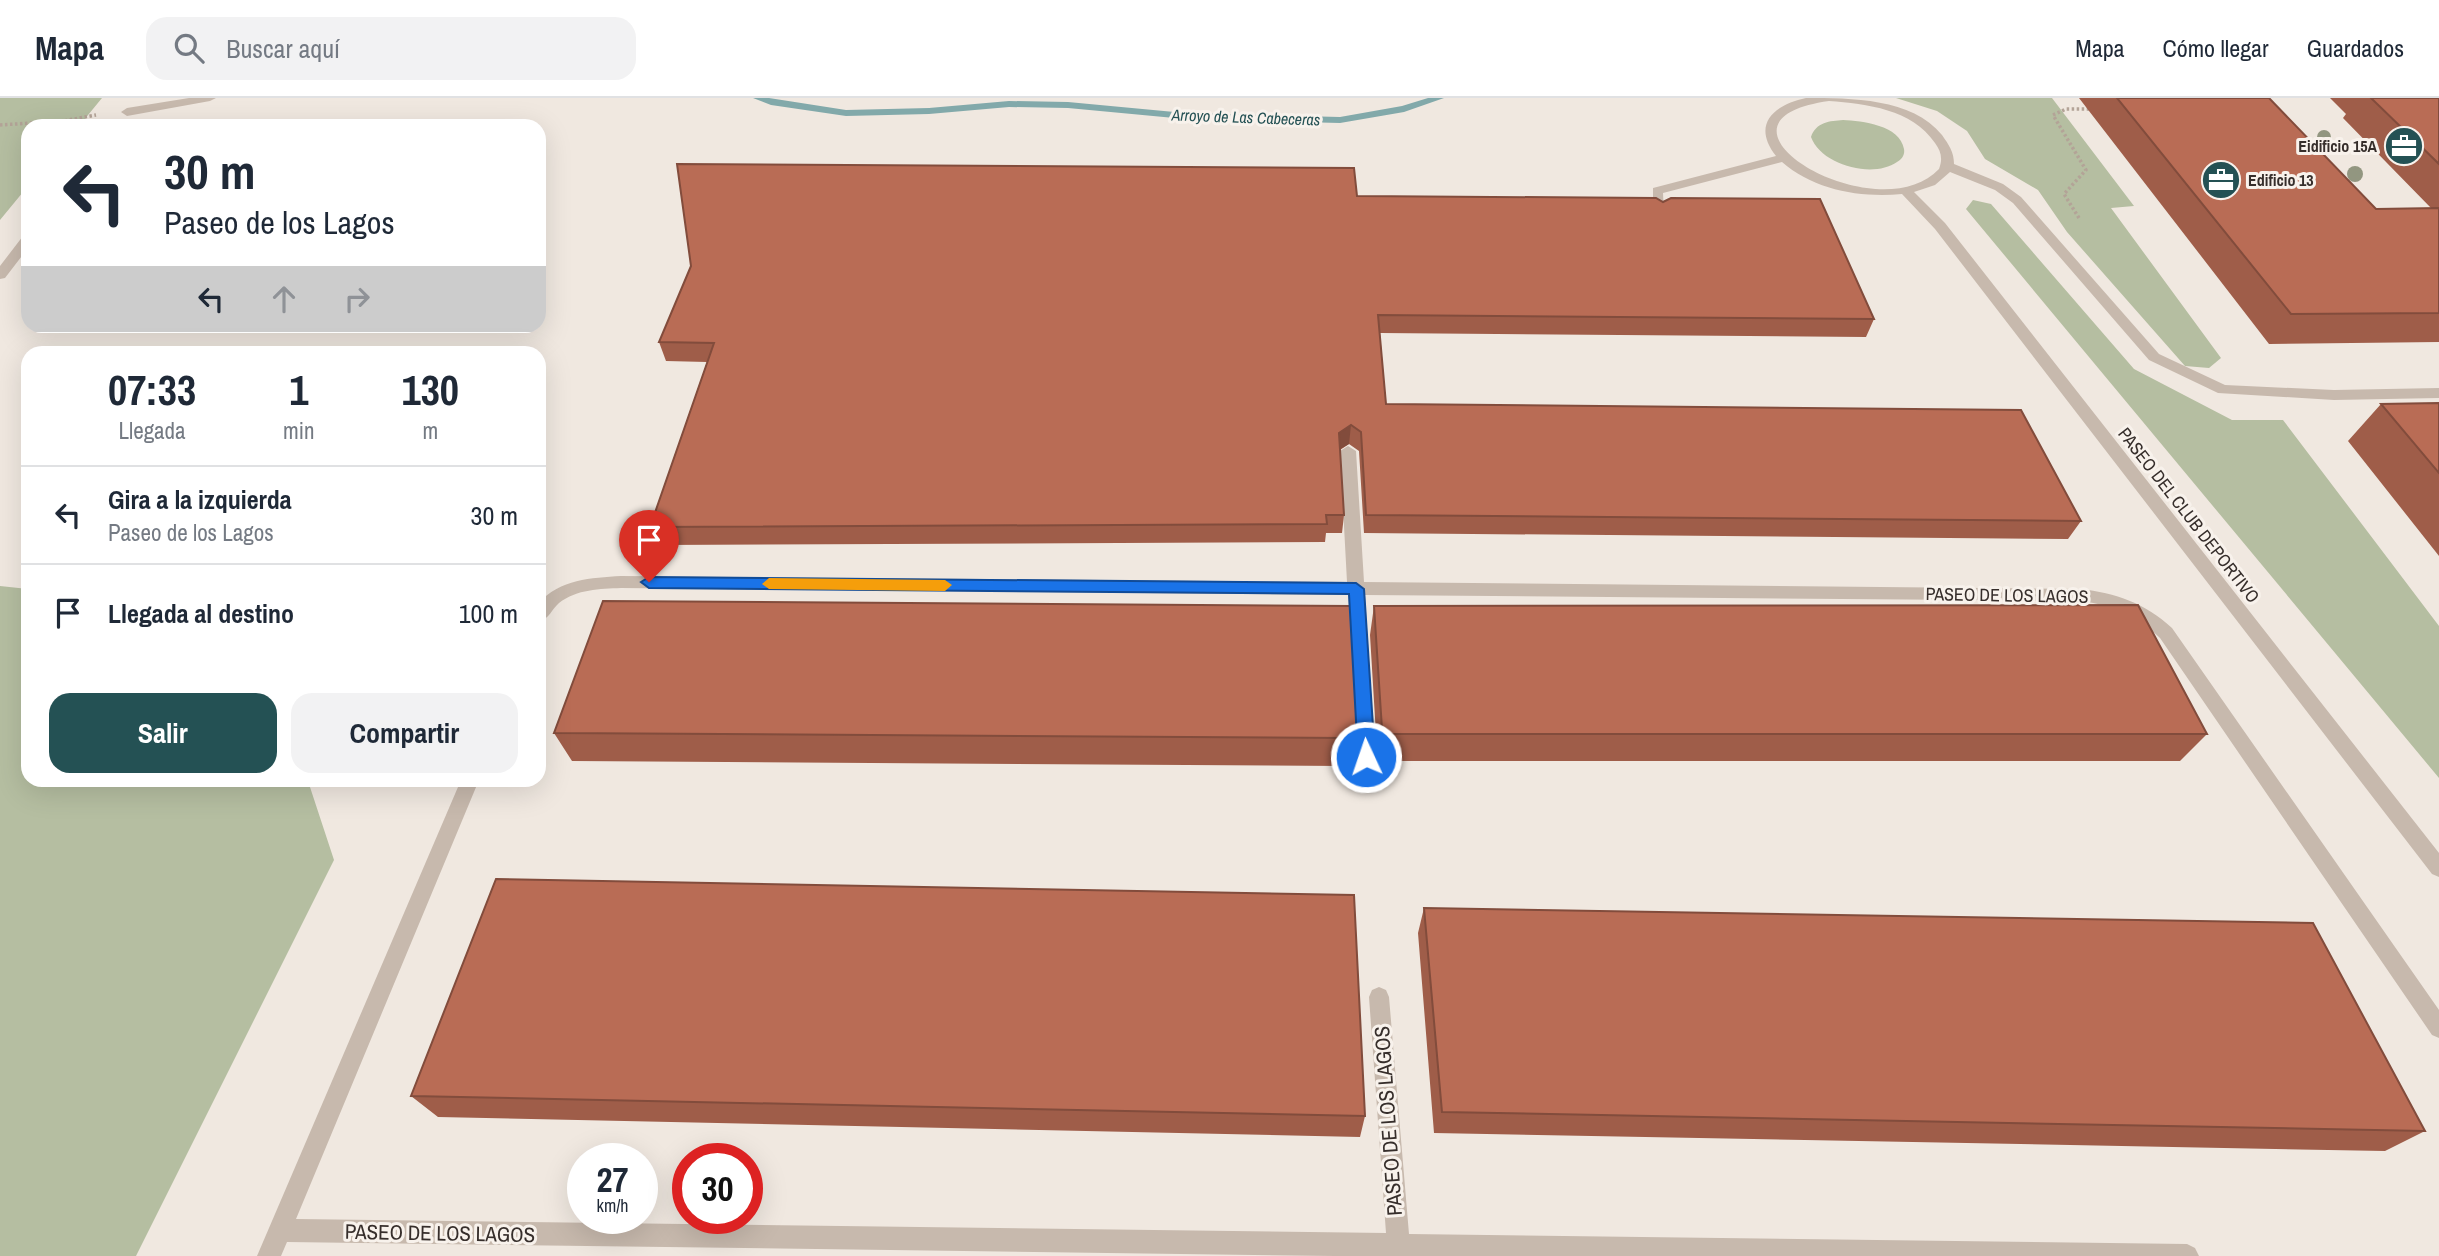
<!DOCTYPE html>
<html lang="es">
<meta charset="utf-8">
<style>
:root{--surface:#fff;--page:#f2f2f3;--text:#1f2937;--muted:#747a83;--line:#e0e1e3;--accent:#245154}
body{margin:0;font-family:"Archivo Narrow",sans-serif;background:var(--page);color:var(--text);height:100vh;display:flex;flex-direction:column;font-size:26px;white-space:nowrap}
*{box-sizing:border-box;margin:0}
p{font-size:23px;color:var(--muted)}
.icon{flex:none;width:38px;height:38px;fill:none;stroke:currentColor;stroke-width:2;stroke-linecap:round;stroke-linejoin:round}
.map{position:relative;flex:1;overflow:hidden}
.panel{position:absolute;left:21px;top:248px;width:525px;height:441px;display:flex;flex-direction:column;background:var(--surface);border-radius:21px;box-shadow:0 7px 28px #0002}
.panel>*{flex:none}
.top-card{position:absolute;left:21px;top:21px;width:525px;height:214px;border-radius:21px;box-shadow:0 7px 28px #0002;background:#fff;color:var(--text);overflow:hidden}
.speed{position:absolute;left:567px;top:1045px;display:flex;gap:14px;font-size:35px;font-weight:700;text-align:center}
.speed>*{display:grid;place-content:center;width:91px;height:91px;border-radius:50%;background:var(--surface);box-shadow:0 7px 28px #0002;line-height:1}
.speed small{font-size:18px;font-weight:400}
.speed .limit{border:10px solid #d22;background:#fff;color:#111}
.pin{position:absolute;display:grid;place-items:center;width:60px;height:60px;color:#fff;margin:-72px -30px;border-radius:50% 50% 50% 0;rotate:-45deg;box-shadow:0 0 7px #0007}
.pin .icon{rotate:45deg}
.me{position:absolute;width:77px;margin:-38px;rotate:357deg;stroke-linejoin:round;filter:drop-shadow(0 0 5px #0008)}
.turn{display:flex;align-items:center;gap:24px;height:147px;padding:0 28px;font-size:32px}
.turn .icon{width:91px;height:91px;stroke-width:2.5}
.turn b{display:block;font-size:49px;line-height:60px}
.lanes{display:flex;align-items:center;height:66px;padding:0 28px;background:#0003;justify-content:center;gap:35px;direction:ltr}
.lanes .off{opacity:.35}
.eta{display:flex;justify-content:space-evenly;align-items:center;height:119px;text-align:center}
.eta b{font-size:42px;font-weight:700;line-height:49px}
.button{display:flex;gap:14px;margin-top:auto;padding:14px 28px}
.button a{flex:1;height:80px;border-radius:21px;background:var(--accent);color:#fff;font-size:28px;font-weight:700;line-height:80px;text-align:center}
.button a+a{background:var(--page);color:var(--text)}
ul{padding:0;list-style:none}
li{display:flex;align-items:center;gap:21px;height:98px;padding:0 28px;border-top:2px solid var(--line)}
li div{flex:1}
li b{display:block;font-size:26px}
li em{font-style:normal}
header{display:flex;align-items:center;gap:42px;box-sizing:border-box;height:98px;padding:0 35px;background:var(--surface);border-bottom:2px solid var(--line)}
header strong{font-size:33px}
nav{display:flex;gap:38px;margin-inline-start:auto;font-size:24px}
.search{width:490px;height:63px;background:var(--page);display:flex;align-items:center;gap:18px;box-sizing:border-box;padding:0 24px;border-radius:21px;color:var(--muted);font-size:26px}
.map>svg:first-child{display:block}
.green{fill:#b5bea1}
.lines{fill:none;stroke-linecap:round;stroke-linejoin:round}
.stream{fill:#82a9aa;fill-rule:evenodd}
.path{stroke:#b3a397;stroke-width:3.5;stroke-dasharray:2.5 2.5;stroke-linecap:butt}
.minor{fill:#c7b9ad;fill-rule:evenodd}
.tree{fill:#929680}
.wall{fill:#9f5d49}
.shaded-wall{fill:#824c3c}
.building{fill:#b96c55;stroke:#824c3c;stroke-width:2}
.route{fill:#1a73e8;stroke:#114b97;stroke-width:2}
.slow{fill:#f59e0b}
.labels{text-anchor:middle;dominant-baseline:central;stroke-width:6;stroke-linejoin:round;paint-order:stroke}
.far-water-label{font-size:16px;font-style:italic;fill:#245154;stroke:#f8f2ec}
.far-poi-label{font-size:16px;font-weight:bold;fill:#362e2b;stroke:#f8f2ec;text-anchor:end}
.street-label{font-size:18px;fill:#362e2b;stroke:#f8f2ec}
.near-street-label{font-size:21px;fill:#362e2b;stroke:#f8f2ec}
</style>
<header>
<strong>Mapa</strong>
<div class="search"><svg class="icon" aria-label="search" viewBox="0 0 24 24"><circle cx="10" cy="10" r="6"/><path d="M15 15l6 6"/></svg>Buscar aquí</div>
<nav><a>Mapa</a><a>Cómo llegar</a><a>Guardados</a></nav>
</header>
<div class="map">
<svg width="2439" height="1158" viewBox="0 0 2439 1158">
<rect width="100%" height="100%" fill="#f0e8e0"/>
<path class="green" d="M0 0H102L79 28H28V88L0 122Z
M1896 0H2052L2134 108 2111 110 2221 260 2209 270 2185 268 2067 134 2038 92 1985 61 1967 33 1937 13Z
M1843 22C1862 23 1900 27 1904 51 1905 57 1902 61 1897 64 1873 81 1821 67 1811 39 1816 24 1830 23 1843 22Z
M1973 102 1991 106 2134 271 2232 322H2283L2439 528V680L1966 111Z
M0 488 28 491V682L308 683 334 762 136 1158H0Z"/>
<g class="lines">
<path class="stream" d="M753 0H769L846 12 929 10 1009 3 1068 4 1185 15 1340 19 1402 8 1428 0H1444L1404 14 1340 25 1185 21 1068 10 1009 9 929 16 846 18 771 7Z"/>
<path class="path" d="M0 27 63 23 96 17
M2079 120 2064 96 2086 72 2053 17 2066 11H2092"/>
<path class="minor" d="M189 0H216L210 3 127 18 121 14 127 10Z
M1806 0C1851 0 1912 0 1942 37 1949 47 1954 54 1954 66L2003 86 2021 99 2159 256 2225 287 2334 292 2439 290V300L2334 302 2218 295 2149 262 2013 105 1995 92 1950 74 1935 87 1914 94 1945 125 2439 755V779L2432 776 1935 131 1902 96C1860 100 1814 92 1782 64L1663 95 1664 116 1658 120 1653 119V90L1776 58C1751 26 1774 7 1806 0ZM1829 3C1867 6 1912 11 1935 45 1941 53 1943 61 1939 71 1877 137 1685 23 1829 3Z
M28 137V150L5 180 0 181V168L23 138Z
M1348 348 1356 353 1364 484 2080 491C2116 495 2145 505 2172 530L2439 912V940L2432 937 2160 540C2136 517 2113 507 2080 503L1365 497 1375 659 1372 664 1366 667 1360 664 1357 659 1348 497 621 490C600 491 577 491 559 505 552 511 549 521 539 524V505C560 481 591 480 621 478L1347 484 1340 353Z
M461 682H479L296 1121 1386 1135 1369 899 1372 892 1379 889 1386 892 1389 899 1409 1136 2187 1146 2195 1150 2199 1158H1335L287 1144 281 1158H257Z"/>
</g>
<g class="tree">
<circle cx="2324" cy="39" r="7"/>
<circle cx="2355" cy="76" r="8"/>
</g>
<path class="wall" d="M2079 0H2269L2376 111 2431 110 2343 20 2346 16 2330 0H2439V244L2269 246Z
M1357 98 1874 221 1866 239 1380 235 1386 306 2081 423 2068 441 1364 435 1359 353 1349 346 1340 352 1344 417 1342 435H1326L1325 444 659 447 650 429 707 264 666 263 659 244Z
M2439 305V458L2348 343 2381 306Z
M1374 508 2207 636 2180 663H1376L1377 653 1370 537Z
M554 635 1360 636 1356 663H1344L1343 668 572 663Z
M1424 810 2425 1033 2385 1053 1434 1035 1418 835Z
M411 998 1365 1018 1360 1039 438 1019Z"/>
<path class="shaded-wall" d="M1351 327 1349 346 1337 353 1339 335Z"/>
<path class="building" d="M2117 0H2269L2376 111 2439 110V215L2291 216Z
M2371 0H2439V66Z
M677 66 1354 70 1357 98 1656 100 1663 104 1671 100 1820 101 1874 221 1378 217 1386 306 2021 312 2081 423 1366 417 1361 334 1351 327 1339 335 1344 417H1326L1327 426 650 429 714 245 659 244 691 168Z
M2439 305V375L2381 306Z
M603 503 1351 508 1360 636H1346L1347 640 554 635Z
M2138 507 2207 636H1380L1382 631 1374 508Z
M496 781 1354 797 1365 1018 411 998Z
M1424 810 2313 825 2425 1033 1442 1014Z"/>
<path class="route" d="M649 479 1356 485 1364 491 1375 659 1372 664H1361L1358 659 1349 496 649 490 641 484Z"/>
<path class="slow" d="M769 480 945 482 952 487 945 493 769 491 762 486Z"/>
<defs>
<g id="office-disc" transform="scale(2.0125)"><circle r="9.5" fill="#245154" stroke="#f8f2ec"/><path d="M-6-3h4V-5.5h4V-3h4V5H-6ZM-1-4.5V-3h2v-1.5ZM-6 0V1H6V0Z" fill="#fff"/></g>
</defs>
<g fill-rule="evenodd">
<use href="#office-disc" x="2404" y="48"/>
<use href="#office-disc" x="2221" y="82"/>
</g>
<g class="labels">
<g class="far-water-label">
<text transform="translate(1246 19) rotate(2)">Arroyo de Las Cabeceras</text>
</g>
<g class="far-poi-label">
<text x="2377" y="48">Eidificio 15A</text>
<text x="2248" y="82" text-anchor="start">Edificio 13</text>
</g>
<g class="street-label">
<text transform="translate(2189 417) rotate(52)">PASEO DEL CLUB DEPORTIVO</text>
<text transform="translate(2007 497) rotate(1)">PASEO DE LOS LAGOS</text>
</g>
<g class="near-street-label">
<text transform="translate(1388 1023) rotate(-94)">PASEO DE LOS LAGOS</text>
<text transform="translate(440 1135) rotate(1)">PASEO DE LOS LAGOS</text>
</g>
</g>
</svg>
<div class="speed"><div>27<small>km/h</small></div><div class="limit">30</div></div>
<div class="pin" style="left:649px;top:484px;background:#d93025"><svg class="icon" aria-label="arrive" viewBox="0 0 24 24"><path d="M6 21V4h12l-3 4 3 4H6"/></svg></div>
<svg class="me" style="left:1366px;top:659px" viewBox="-20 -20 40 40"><circle r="17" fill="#1a73e8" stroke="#fff" stroke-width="3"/><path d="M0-11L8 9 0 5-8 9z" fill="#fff"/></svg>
<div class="top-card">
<div class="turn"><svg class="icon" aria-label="left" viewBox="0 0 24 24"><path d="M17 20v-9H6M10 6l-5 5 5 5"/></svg><div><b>30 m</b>Paseo de los Lagos</div></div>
<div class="lanes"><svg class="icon" aria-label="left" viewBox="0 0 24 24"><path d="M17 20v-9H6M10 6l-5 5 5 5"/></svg><svg class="icon off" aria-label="ahead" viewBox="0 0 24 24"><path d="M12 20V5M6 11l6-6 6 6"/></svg><svg class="icon off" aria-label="right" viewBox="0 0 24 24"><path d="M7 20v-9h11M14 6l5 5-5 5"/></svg></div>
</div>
<section class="panel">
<div class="eta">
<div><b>07:33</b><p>Llegada</p></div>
<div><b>1</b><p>min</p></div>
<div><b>130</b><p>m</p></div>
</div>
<ul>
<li><svg class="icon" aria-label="left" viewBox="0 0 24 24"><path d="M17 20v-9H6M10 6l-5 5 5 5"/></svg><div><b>Gira a la izquierda</b><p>Paseo de los Lagos</p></div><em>30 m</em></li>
<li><svg class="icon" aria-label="arrive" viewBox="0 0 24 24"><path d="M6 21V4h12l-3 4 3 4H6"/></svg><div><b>Llegada al destino</b></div><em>100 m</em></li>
</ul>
<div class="button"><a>Salir</a><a>Compartir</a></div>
</section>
</div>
